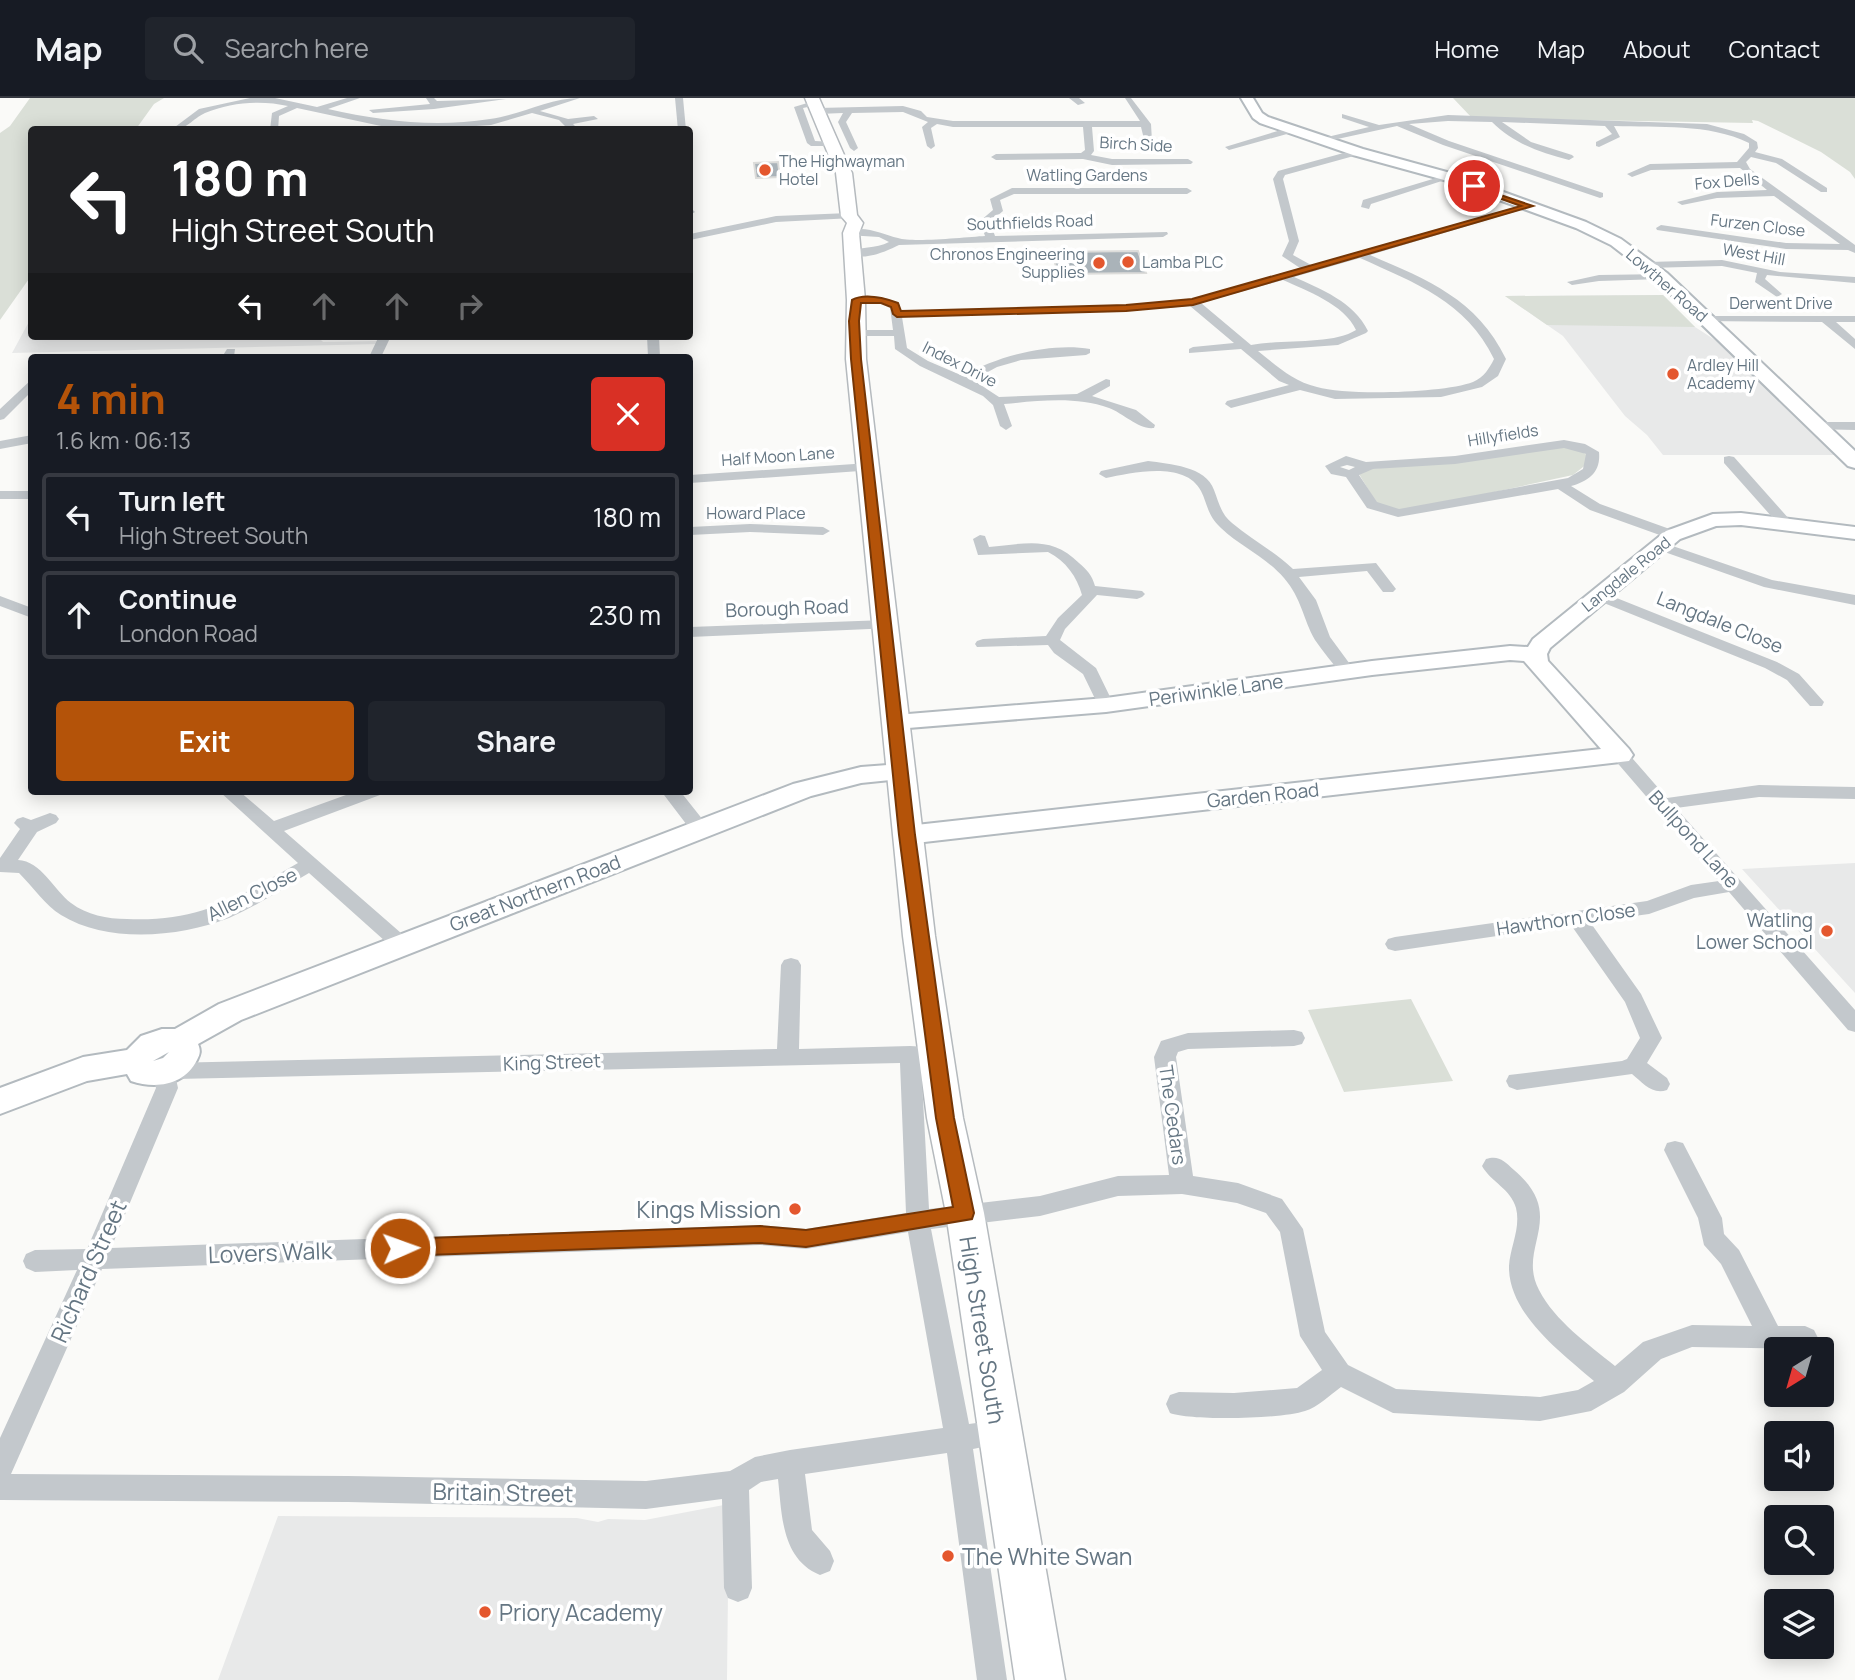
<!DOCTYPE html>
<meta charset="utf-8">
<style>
:root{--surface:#171b24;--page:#20242c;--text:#f1f3f6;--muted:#9ea1a6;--line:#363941;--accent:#b45309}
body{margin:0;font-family:Manrope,sans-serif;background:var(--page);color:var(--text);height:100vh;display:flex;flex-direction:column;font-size:26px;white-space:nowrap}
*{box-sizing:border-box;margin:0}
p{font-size:23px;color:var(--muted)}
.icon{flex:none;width:38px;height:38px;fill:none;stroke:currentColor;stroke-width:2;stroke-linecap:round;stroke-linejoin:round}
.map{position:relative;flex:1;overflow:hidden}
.drawer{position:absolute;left:28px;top:256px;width:665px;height:441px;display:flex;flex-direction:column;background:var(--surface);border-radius:7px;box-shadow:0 4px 18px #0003}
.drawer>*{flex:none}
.top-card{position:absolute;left:28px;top:28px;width:665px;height:214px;border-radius:7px;box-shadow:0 4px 18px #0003;background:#202124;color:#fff;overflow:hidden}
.needle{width:46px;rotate:217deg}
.buttons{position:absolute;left:1764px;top:1239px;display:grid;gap:14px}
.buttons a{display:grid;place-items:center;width:70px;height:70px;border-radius:7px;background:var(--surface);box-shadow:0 4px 18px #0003;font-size:35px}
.pin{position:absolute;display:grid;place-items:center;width:60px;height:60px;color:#fff;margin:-30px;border:4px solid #fff;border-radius:50%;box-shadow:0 2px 7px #0007}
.me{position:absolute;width:77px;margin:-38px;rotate:88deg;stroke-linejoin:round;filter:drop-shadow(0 0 5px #0008)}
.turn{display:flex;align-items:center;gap:24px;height:147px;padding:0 28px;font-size:32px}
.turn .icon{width:91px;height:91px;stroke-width:2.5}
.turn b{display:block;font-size:49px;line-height:60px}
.lanes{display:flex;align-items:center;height:66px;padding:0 28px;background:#0003;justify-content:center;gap:35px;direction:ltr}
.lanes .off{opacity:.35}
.round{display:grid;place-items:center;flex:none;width:74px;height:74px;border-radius:7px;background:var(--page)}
.head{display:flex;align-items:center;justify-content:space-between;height:119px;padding:0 28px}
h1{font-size:42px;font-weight:700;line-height:52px;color:var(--accent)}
.cta{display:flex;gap:14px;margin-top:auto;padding:14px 28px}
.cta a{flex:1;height:80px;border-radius:7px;background:var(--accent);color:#fff;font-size:28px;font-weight:700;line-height:80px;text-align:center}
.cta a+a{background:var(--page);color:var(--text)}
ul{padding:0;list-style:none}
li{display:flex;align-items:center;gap:21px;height:88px;margin:0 14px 10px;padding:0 14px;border:4px solid var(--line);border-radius:7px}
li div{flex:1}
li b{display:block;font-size:26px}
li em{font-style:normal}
header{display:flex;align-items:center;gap:42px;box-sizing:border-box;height:98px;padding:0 35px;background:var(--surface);border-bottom:2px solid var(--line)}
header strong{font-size:33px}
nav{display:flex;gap:38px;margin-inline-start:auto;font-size:24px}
.search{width:490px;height:63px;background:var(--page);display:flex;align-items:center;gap:18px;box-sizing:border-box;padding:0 24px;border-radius:7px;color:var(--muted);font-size:26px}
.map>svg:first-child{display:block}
.built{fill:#e8e9e9}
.green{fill:#dadfd7}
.building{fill:#aab3b9;stroke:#dcdcda;stroke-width:2}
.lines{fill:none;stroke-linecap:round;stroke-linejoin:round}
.secondary-casing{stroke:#b3babf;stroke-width:4}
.primary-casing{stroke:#b5babe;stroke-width:3}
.street{fill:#c3c8cc;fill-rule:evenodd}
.secondary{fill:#fff;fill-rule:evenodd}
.primary{fill:#fff;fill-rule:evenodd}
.route{fill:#b45309;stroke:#753606;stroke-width:2}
.poi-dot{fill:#e4572e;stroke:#fff;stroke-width:2.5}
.labels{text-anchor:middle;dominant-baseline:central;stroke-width:7;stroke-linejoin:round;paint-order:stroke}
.far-street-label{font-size:16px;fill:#657683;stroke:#fff}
.far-poi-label{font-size:16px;fill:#657683;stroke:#fff;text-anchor:start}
.street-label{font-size:19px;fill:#657683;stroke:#fff}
.poi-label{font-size:19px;fill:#657683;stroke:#fff;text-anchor:end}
.near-poi-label{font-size:23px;fill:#657683;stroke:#fff;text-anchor:start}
.near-street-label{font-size:23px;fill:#657683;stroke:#fff}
</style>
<header>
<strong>Map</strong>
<div class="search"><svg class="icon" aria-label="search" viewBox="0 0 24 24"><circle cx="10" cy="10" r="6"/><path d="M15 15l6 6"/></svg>Search here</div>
<nav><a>Home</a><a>Map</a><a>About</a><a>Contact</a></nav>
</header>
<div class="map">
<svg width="1855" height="1582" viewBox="0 0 1855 1582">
<rect width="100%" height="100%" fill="#fafaf8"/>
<path class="built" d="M1663 197 1695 229 1729 251 1786 310 1837 357H1663L1647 337 1625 318 1563 238 1505 198Z
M31 220 32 238H327L321 242 323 244 380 243 378 246 12 255Z
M1855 765V895L1742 771Z
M729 1406 727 1582H218L278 1418 577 1420 598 1424 608 1421 645 1422Z"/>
<path class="green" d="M30 0H164L154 6 136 31 32 32 31 178 0 222V35L10 28Z
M1453 0H1855V81L1850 74 1821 54 1758 23 1752 22 1753 25 1472 20Z
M1663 197 1695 229 1547 227 1505 198Z
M1555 349 1577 351 1587 357 1588 365 1573 377 1420 410 1401 412 1377 406 1359 376 1363 372Z
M1411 901 1453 983 1344 994 1308 912Z"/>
<path class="building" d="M778 64 780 79 756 80 754 65Z
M1138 153 1146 175 1058 176 1052 154Z"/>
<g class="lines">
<g class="secondary-casing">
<path id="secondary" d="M1241 0H1253L1262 15 1268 19 1363 51 1454 76 1586 124 1621 141 1667 175 1855 353V370L1848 368 1655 181 1611 147 1576 130 1444 82 1353 57 1260 25 1253 20Z
M1741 415 1855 429V441L1741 427 1716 428 1680 441 1550 550 1547 556 1548 563 1629 651 1633 657 1629 663 907 746 897 743 894 737 897 731 907 728 1601 651 1524 563 1510 562 1372 577 1106 614 896 631 887 629 884 624 887 619 896 617 1106 600 1372 563 1510 548 1528 549 1533 541 1666 433 1713 416Z
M901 666 910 668 914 674 910 680 861 685 811 698 241 922 198 946C201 953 200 956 197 962 184 988 155 991 131 983L127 976 87 983 0 1016V990L83 959 127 952 141 938 162 931H175L219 906 793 686 861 669ZM169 954 163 960 153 963Z"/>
</g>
<g class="primary-casing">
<path id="primary" d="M805 0H819L852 75 857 117 863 125 859 135 865 202 866 261 935 838 963 1020 984 1115 1065 1582H1015L946 1115 927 1020 903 838 846 261 847 202 843 135 847 125 841 118 836 75Z"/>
</g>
<path class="street" d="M250 0H275L317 9 347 0H360L328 11C382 23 434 30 490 21 521 17 549 0 580 0L540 13 568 21 594 18 598 21 573 26 579 32H569L559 22 532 15 491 27 416 32 381 28 297 10 279 18 278 32H270L272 15 288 8C262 2 231 4 205 15 192 21 187 32 171 32L199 11Z
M426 0H434L437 3 506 1 434 11 373 15 369 12 430 6Z
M675 0H683L686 32H678Z
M1069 0H1079L1085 5 1078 7Z
M1125 0H1131L1151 26 1152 43 1145 45 1141 29H1092L1094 53 1091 57 1112 61H1188L1193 64 1191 66 1112 67 1083 61 996 62 991 59 996 56 1081 55 1085 52 1083 29H953L937 26 931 30 935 48 931 51 927 48 922 29 928 24 903 14 852 15 846 24 858 50 854 53 850 50 838 24 843 15 818 16 814 13 818 10 903 8 921 13 927 19 953 23H1140Z
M814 3 817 7 803 10 815 43 834 44V48H811L807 45 794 9Z
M1342 16 1379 27 1448 17 1707 26 1744 36 1757 44 1758 50 1755 54 1782 61 1827 90V94H1821L1776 65 1751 59 1746 64 1750 71 1855 147V155L1848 152 1786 151 1657 132 1656 130 1661 127 1786 145 1840 146 1774 98 1717 100 1682 107 1677 104 1717 94 1767 92 1740 70 1651 72 1632 79 1627 76 1650 66 1737 64 1749 50V45C1708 25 1659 30 1614 28L1620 39 1599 49 1596 48V44L1612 36 1605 28 1502 24 1531 44 1572 57 1574 59 1569 62C1540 54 1514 46 1492 24L1448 23 1409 26 1449 43 1603 95V99L1600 100 1443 47 1397 28 1319 45V41L1369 29 1342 20Z
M1291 29 1294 34 1229 52 1225 49Z
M1358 51 1363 54 1361 56 1285 77 1283 81 1299 143 1293 157 1311 167 1526 106 1534 108 1370 157C1428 182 1477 201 1506 261L1498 278 1482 289 1441 299 1335 301 1300 292 1231 310 1225 306 1227 303 1289 287 1279 283 1241 251 1189 255V251L1193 249 1234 245 1190 208 1127 213 902 219 907 250 928 263 963 278C996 258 1052 244 1090 251V255L1086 257 1021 262 997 269 973 282 999 299 1077 296 1106 281 1110 282V288L1092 298 1136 312 1155 327 1154 330C1139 332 1123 315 1109 310 1076 298 1038 303 1004 306L1012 328 1006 332 1000 328 993 307 983 298 920 268 895 251 894 238H854L848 235 854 232H893L890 209 881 205 852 204 850 202C864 194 885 199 899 205L901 213 1127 207 1192 201 1300 170 1282 158 1289 143 1273 81 1278 73ZM1360 160C1415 185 1466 203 1494 261 1489 271 1484 279 1473 284 1444 295 1347 298 1317 289 1293 283 1277 268 1258 253L1338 247 1366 235 1368 233C1354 204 1321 191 1294 179ZM1283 182C1307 193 1344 206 1356 232 1333 247 1281 241 1251 247L1201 205Z
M1446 77 1454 79 1371 106 1369 111 1361 109 1363 102Z
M1012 90H1187L1192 93 1187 96H1014L1000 102 1003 113 990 124 995 138 1167 134 1168 136 1163 139 899 147C885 154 862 164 848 155 859 148 876 151 889 144L879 139 847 137 846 135C861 125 882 136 898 140 913 145 966 139 985 138L980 123 993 112 990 101Z
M690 109 695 114 690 117Z
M849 115 853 116V120L776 124 690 142V136L776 118Z
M1722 162 1780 174 1855 179V185L1767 177 1765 181 1782 196 1777 199 1755 184 1757 175 1722 168 1648 170 1643 167 1648 164Z
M1665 176 1666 178 1661 181 1599 183 1572 187 1567 184 1599 177Z
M1706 218H1855V224H1836L1855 241V251L1822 224 1702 223 1700 221Z
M379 238H391L381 259H369Z
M647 238H659L660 259H648Z
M227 251H235L234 259H222Z
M32 281V293L4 321 0 322V311Z
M1817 324H1855V332L1812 331 1811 328Z
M32 337V345L0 351V343Z
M1564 342 1585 346 1599 354C1601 374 1589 383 1571 388L1600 406 1678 434V440H1668L1590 412 1558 391 1398 419 1367 410 1346 379 1331 376 1325 368 1346 358 1366 364 1455 358ZM1564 350 1586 356 1583 371 1568 380 1399 411 1377 404 1359 377 1373 371 1455 366ZM1347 367 1355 369 1349 372 1340 369Z
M1729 358 1734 359 1790 422V428H1780L1724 365V359Z
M1148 363C1169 366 1206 368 1214 392 1219 405 1221 416 1232 425 1252 442 1274 453 1293 471L1376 465 1396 491 1393 494H1383L1367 473 1299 479 1316 502 1330 539 1355 573 1353 576H1341C1333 565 1323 554 1315 542 1303 521 1302 501 1284 480 1266 459 1241 449 1221 430 1207 417 1208 407 1201 393 1185 362 1131 375 1106 380L1099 376 1101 373Z
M869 365 874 366V372L690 385V377Z
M0 393H32V401H0Z
M750 426 823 429 830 433 823 437 750 434 690 437V429Z
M980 437 985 438 989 449C1025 446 1051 437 1079 465 1087 472 1092 477 1095 488L1142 493 1145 496 1142 499 1137 501 1097 497 1065 531 1060 542 1096 570 1114 607 1112 611H1100L1083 576 1054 555 1048 547 977 549 975 546 977 543 983 541 1046 538 1058 520 1082 497C1077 479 1066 463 1048 454L978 457 973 441Z
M1661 444 1772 482 1855 497V507L1764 489 1656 451 1654 448Z
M1599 493 1777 564 1799 576 1824 604 1822 608H1810L1787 582 1765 570 1594 501 1591 498Z
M0 498 32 510V520L0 508Z
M886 522 892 524 894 527 892 530 690 539V529Z
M1620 652 1626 653 1667 700 1759 687 1855 689V701L1759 699 1676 710 1855 912V934L1848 932 1729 794 1694 800 1649 816 1590 824 1641 896 1662 940 1647 965 1667 980 1670 986 1667 992C1652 997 1643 985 1632 976L1517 992 1509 989 1506 983 1509 977 1622 963 1627 961 1640 940 1625 904 1571 827 1395 853 1388 851 1385 846 1388 841 1395 839 1647 803 1691 787 1719 783 1614 661 1611 657Z
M219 693H239L274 723 357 693H383L380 697 284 733 409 842 412 847 409 852H395L309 775C283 790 257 808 229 820 180 839 108 846 61 817 45 807 33 789 19 775L0 774V760L20 731 14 725 17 721 23 719 31 722 50 715 56 717 59 721 56 725 37 734 18 762C41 763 54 792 71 805 87 817 107 821 127 821 201 824 236 800 298 765Z
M661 693H680L707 727 709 731 707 735H693Z
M791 860 798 862 801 867 799 951 910 948 944 950 947 956 944 962 921 965 929 1111 1040 1098 1118 1078 1169 1077 1154 959 1161 943 1188 935 1294 932 1302 934 1305 940 1302 946 1294 948 1188 951 1178 954 1176 959 1193 1078 1238 1085 1282 1101 1303 1131 1325 1234 1348 1267 1396 1291 1540 1299 1578 1292 1594 1283C1562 1255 1508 1216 1509 1168 1510 1149 1521 1130 1516 1110 1511 1091 1491 1084 1482 1068L1486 1061C1499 1057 1504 1063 1514 1072 1569 1119 1516 1149 1539 1192 1555 1223 1588 1246 1615 1268L1643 1244 1692 1227 1752 1228 1721 1166 1704 1147 1698 1120 1664 1052 1667 1045 1675 1043 1683 1045 1722 1120 1724 1136 1739 1152 1778 1228H1805L1814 1232 1818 1240 1814 1248 1806 1251 1692 1249 1661 1261 1624 1294 1591 1313 1540 1323 1393 1315 1341 1289C1330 1297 1318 1309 1305 1313 1281 1321 1192 1323 1170 1315L1166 1306 1170 1297 1179 1294 1234 1295 1297 1290 1322 1272 1300 1238 1280 1134 1266 1115 1237 1105 1182 1096 1118 1098 1040 1118 931 1131 969 1326 998 1322 1007 1326 1011 1335 1007 1344 973 1351 1007 1582H977L947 1355 805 1376 812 1432 830 1453 834 1463 830 1473 820 1477C781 1461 782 1416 778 1381L761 1384 749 1392 752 1490 748 1500 738 1504 728 1500 724 1490 722 1401 646 1411 348 1404 0 1402V1340L77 1172 35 1174 26 1170 23 1163 26 1156 35 1152 87 1151 156 990 152 975 155 969 168 965 777 951 781 867 784 862ZM900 965 906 1115 806 1131 760 1127 111 1150 178 990 176 981ZM908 1134 943 1330 790 1352 755 1359 730 1373 646 1383 348 1378 11 1376 102 1171 760 1147 806 1151Z"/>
<use href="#secondary" class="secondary"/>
<use href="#primary" class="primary"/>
</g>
<path class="route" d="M1471 87 1533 108 1193 207 1126 213 897 219 893 216 891 209 881 205H861L859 223 861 261 915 737 954 1020 974 1115 972 1121 806 1149 760 1145 400 1158 392 1156 390 1150 392 1143 400 1141 760 1128 806 1132 953 1109 936 1020 899 737 851 261 849 223 852 202C865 195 884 200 898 205L901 213 1126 207 1192 201 1521 108 1471 90Z"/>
<g class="poi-dot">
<circle cx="765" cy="72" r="7"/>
<circle cx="1128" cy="164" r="7"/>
<circle cx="1099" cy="165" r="7"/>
<circle cx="1673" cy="276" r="7"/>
<circle cx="1827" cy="833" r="7"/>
<circle cx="795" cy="1111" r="7"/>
<circle cx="948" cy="1458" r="7"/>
<circle cx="485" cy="1514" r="7"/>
</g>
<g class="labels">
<g class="far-street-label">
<text transform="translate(1136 46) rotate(3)">Birch Side</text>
<text x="1087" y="77">Watling Gardens</text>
<text transform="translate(1727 83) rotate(-5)">Fox Dells</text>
<text transform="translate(1030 124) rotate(-2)">Southfields Road</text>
<text transform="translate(1758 127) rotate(7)">Furzen Close</text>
<text transform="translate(1754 156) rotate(10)">West Hill</text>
<text transform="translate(1667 187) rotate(41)">Lowther Road</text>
<text x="1781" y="205">Derwent Drive</text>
<text transform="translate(960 266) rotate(27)">Index Drive</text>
<text transform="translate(1503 337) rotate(-9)">Hillyfields</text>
<text transform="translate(778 358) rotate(-4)">Half Moon Lane</text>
<text x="756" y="415">Howard Place</text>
<text transform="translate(1626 476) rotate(-39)">Langdale Road</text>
</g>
<g class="far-poi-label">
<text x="779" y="63">The Highwayman<tspan x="779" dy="18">Hotel</tspan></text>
<text x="1085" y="156" text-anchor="end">Chronos Engineering<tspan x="1085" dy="18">Supplies</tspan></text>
<text x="1142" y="164">Lamba PLC</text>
<text x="1687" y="267">Ardley Hill<tspan x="1687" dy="18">Academy</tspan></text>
</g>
<g class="street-label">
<text transform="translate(787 510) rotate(-2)">Borough Road</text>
<text transform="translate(1720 524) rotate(22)">Langdale Close</text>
<text transform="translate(1216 592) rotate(-8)">Periwinkle Lane</text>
<text transform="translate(1263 697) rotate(-6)">Garden Road</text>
<text transform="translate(1694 741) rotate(48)">Bullpond Lane</text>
<text transform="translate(535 795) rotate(-21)">Great Northern Road</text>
<text transform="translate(252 796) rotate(-26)">Allen Close</text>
<text transform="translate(1566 821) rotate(-8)">Hawthorn Close</text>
<text transform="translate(552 964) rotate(-2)">King Street</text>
<text transform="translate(1173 1017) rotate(82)">The Cedars</text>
</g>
<g class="poi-label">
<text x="1813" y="822">Watling<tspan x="1813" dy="22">Lower School</tspan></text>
</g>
<g class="near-poi-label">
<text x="781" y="1111" text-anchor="end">Kings Mission</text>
<text x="962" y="1458">The White Swan</text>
<text x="499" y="1514">Priory Academy</text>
</g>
<g class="near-street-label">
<text transform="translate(270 1154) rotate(-2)">Lovers Walk</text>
<text transform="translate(88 1173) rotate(-66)">Richard Street</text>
<text transform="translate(983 1232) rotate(81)">High Street South</text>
<text transform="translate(503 1394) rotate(1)">Britain Street</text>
</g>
</g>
</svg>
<div class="buttons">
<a><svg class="needle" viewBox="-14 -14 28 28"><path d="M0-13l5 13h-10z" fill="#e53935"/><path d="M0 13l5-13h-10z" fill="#9ea1a6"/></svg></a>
<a><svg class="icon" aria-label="sound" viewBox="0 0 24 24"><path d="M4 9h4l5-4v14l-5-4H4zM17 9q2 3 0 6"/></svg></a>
<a><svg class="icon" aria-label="search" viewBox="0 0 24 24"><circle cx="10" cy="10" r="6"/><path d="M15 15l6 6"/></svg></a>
<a><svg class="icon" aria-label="layers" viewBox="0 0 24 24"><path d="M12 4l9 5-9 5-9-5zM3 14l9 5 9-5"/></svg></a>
</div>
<div class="pin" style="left:1474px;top:88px;background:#d93025"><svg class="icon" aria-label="arrive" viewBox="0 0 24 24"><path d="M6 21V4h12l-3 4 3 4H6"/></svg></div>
<svg class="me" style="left:400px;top:1150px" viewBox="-20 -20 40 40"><circle r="17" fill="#b45309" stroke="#fff" stroke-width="3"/><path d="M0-11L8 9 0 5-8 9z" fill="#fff"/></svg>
<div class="top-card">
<div class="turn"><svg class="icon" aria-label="left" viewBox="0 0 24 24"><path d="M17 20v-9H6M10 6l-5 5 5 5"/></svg><div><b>180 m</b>High Street South</div></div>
<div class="lanes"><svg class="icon" aria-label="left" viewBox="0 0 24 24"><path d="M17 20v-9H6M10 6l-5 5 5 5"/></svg><svg class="icon off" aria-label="ahead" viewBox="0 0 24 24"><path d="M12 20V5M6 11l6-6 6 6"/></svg><svg class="icon off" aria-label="ahead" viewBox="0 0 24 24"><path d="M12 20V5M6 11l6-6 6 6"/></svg><svg class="icon off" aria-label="right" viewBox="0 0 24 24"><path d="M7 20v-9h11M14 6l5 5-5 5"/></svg></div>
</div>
<section class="drawer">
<div class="head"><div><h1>4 min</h1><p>1.6 km · 06:13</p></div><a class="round" style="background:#d93025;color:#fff"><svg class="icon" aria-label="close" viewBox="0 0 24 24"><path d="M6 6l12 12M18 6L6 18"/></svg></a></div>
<ul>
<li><svg class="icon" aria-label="left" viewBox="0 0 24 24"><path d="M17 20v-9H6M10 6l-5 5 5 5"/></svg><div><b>Turn left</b><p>High Street South</p></div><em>180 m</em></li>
<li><svg class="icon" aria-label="ahead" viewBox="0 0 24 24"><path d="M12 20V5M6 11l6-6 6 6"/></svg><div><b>Continue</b><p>London Road</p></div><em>230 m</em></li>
</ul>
<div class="cta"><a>Exit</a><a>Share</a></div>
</section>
</div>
